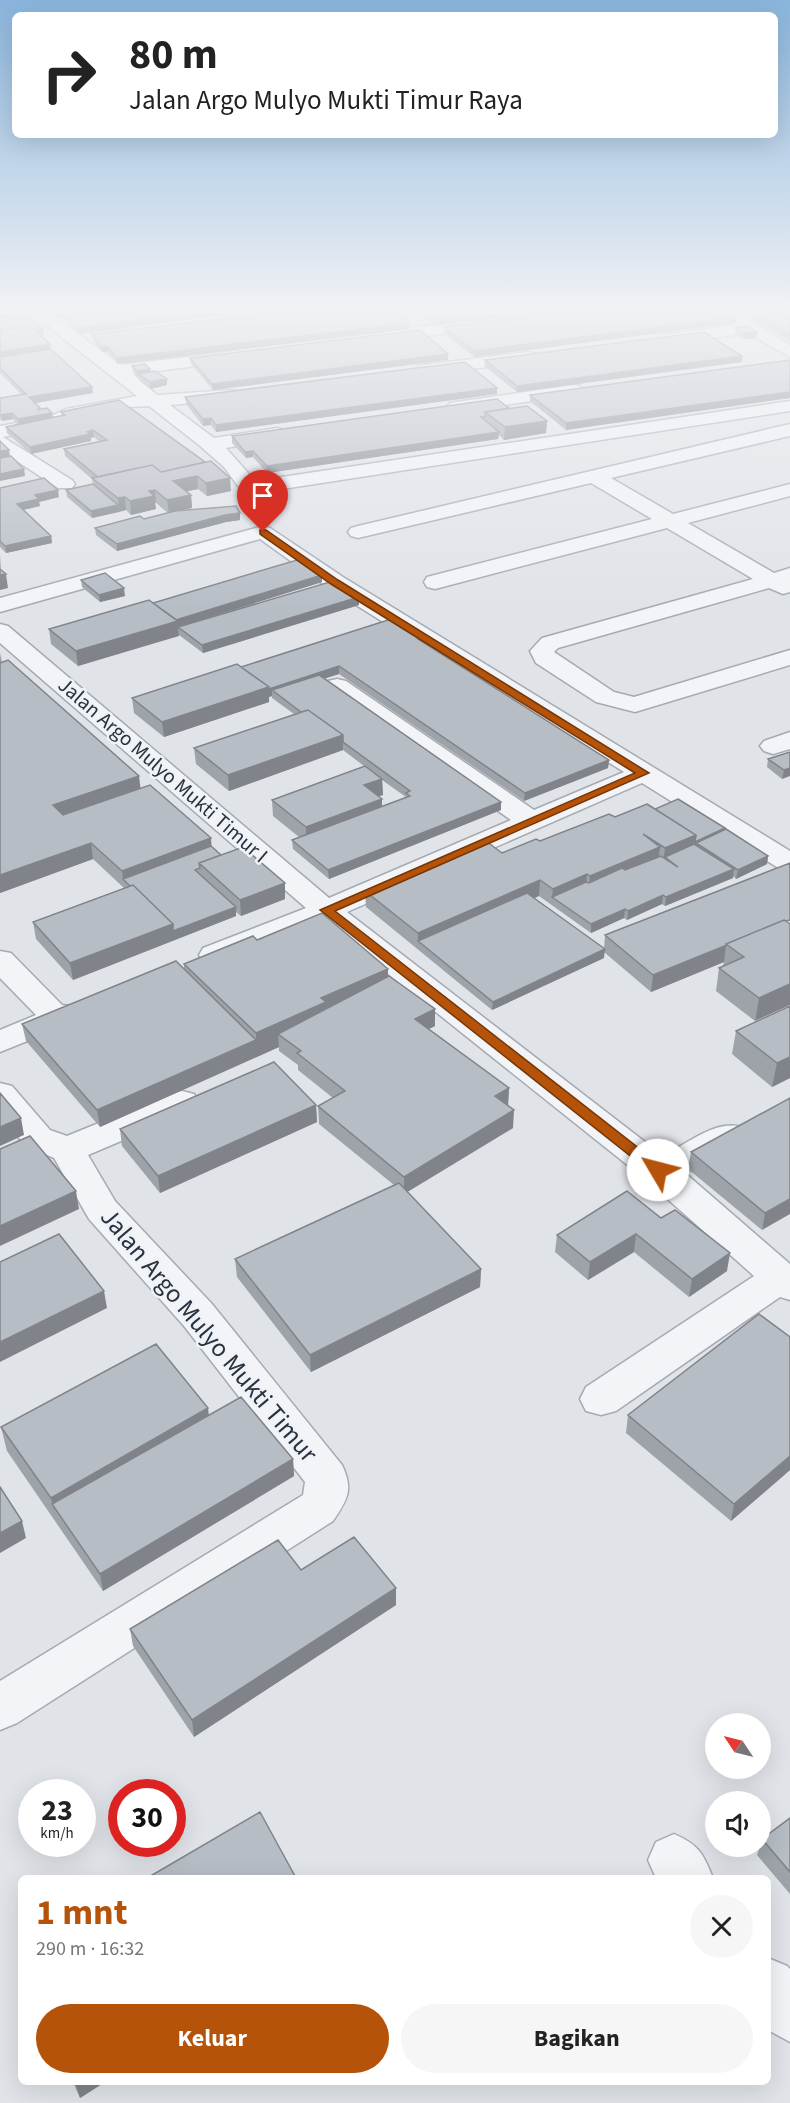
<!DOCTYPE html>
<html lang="id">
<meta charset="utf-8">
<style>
:root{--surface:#fff;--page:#f6f6f6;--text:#222;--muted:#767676;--accent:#b45309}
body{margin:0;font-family:"Source Sans 3",sans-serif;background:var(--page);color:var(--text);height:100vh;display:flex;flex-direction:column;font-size:22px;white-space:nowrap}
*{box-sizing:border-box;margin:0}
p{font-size:20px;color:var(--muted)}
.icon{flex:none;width:33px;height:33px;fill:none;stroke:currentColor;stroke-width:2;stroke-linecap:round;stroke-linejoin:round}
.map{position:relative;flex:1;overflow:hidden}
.drawer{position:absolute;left:18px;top:1875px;width:753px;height:210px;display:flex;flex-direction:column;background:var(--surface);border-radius:9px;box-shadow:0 6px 24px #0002}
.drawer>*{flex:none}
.top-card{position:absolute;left:12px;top:12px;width:766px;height:126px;border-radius:9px;box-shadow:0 6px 24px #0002;background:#fff;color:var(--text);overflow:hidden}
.needle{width:39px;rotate:305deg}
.buttons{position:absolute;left:705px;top:1713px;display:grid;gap:12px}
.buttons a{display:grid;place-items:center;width:66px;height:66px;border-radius:50%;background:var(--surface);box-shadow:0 6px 24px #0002;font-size:30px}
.speed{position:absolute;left:18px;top:1779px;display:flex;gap:12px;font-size:30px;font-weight:700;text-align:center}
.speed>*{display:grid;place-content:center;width:78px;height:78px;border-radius:50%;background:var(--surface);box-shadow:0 6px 24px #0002;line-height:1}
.speed small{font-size:15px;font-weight:400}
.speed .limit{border:9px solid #d22;background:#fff;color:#111}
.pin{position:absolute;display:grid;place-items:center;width:51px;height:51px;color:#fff;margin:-62px -26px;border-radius:50% 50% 50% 0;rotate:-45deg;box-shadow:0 0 6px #0007}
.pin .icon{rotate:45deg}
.me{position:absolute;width:66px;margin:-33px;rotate:307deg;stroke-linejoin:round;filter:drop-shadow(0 0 4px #0008)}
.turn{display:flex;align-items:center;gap:21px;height:126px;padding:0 18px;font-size:27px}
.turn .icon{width:78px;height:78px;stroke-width:2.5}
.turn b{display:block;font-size:42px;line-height:51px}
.round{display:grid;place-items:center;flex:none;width:63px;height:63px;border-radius:32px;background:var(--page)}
.head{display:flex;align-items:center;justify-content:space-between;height:102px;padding:0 18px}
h1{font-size:36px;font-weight:700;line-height:45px;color:var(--accent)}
.action{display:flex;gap:12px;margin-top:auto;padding:12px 18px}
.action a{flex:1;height:69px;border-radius:36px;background:var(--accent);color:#fff;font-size:24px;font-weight:700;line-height:69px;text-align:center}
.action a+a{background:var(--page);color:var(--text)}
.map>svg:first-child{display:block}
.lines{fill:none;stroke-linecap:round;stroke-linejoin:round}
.minor-casing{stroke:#a5aab2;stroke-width:3}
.minor{fill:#f2f4f7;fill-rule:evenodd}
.wall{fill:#9da3a9;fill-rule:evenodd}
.shaded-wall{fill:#80848a}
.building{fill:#b7bdc5;stroke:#80848a;stroke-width:1.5}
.route{fill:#b45309;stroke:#753606;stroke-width:1.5}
.labels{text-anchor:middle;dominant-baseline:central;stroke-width:5;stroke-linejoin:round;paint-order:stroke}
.street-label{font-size:21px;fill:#29323f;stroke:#eff2f6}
.near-street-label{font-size:26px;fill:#29323f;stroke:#eff2f6}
</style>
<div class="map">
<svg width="790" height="2103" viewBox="0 0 790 2103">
<rect width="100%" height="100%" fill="#e0e3e8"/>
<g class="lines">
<g class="minor-casing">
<path id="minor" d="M531 313H581L573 318 376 342 368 337 376 332Z
M738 313 790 345V357L748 333 662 345 654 340 662 335 735 325 725 317 727 314Z
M57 321 63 323 122 365 236 351 242 352 244 356 236 361 133 374 157 395 230 390 236 391 239 395 236 399 230 400 170 405 214 438 277 428 284 430 286 434 284 438 226 448 255 481 790 401V411L263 492 270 506 267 510H253L241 490 224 467 199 445 149 406 128 407 72 418 61 425 3 437 72 480 75 484 72 488H58L0 450V426L49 417 66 409 137 396 51 329 49 326 51 323Z
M528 352 534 353 536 357 534 361 424 375 418 374 415 370 418 366 424 365Z
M574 385 580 386 583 390 580 394 456 412 450 411 447 407 450 403 456 402Z
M790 424V436L611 478 673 514 790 484V496L688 523 774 573 790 568V592L783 594 769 588 558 648 554 652 614 692 634 697 790 650V665L635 712 596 702 536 663 530 651 542 638 753 579 667 528 435 589 427 587 424 582 427 577 652 519 591 483 358 538 351 536 348 532 351 528 358 526Z
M263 526 270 528 343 577 790 851V872L780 869 642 783 347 912 662 1155C688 1145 714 1119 742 1127L747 1135 742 1143 685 1173 790 1264V1300L780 1297 616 1411 601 1415 586 1411 580 1399 586 1387 754 1276 645 1179 323 922 225 962 214 964 203 962 199 955 203 948 306 908 0 643V624L8 626 329 898 511 820 328 691 325 686 328 681 337 679 346 681 534 810 624 772 327 587 260 539 0 612V598Z
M790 732V749L773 754 764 751 760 746 764 741Z
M0 951 11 953 62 1005 77 1007 82 1014 77 1021 0 1052V1030L36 1015 0 978Z
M0 1083 12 1086 50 1130 67 1136 170 1094 182 1091 194 1094 199 1102 194 1110 88 1155 115 1201 212 1304 342 1465C354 1490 347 1500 333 1521L17 1723 0 1730V1681L303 1495 305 1482 184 1326 89 1219 54 1158 26 1146 0 1116Z
M674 1834C699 1845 703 1853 713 1878H656L648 1860 656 1842Z
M768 1958 787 1966 790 1969V2042L768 2030Z"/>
</g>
<use href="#minor" class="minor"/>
</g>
<path class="wall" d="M51 313H239L79 334 69 324 68 318 57 319Z
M418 313H541L434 326Z
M742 313H790V341Z
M0 321 43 329 44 335 41 336 50 344 51 349 92 387 93 393 35 403 41 409 52 413 53 417 62 416 61 412 231 491 207 496 198 489 187 491 191 495 192 508 179 511 240 513V520L226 522 117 551 96 535 95 528 144 519 168 513 156 503H155L156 509 131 515 126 510 92 518 67 497 66 490 93 484 92 479 65 456 64 449 100 442 94 437 91 438V441L31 454 7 433 6 427 17 424 13 419 2 421 0 419V398L21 394 0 373Z
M736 323 474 357 444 333V327Z
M736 328 756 338 744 339 735 334Z
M410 329 117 364 108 352H102L93 340 92 334Z
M742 356V362L517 392 484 366 485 360Z
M190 358 448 360 213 390 191 364Z
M790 360 566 430 530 401V395Z
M132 366 150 369V372L167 385 150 389 139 380 138 377 133 372Z
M497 394 216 432 211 425 203 426 186 404 185 397Z
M509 408 547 421 546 433 504 440 499 435 498 439 267 473 253 457 246 458 232 443V436Z
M0 488 59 497 39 502 40 506 23 510 51 536 52 543 6 553 0 547Z
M322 575V582L178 627 359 605 203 653 179 635 78 666 51 644 49 629 153 603Z
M81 580 125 596 100 602 82 587Z
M422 641 609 760 608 768 524 801 339 674 325 678 501 802V810L329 879 293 849 292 840 299 837 273 816 272 800 364 766 343 750 229 791 196 764 194 748 294 714 272 698V696L269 697V702L164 737 134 713 132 698 241 667ZM382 780 406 797 382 806V799L378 796 383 795Z
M0 653 2 662 141 789 221 855 285 883V899L241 916 236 912V916L73 980 36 939 33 922 124 888 93 859 0 893Z
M790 752 782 779 767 767 768 759Z
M655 809 725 828V830L768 856 767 864 736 879 733 876V878L665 906 662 904 627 920 624 918 591 933 539 896 534 898 604 949 605 935 790 863 755 1021 716 991 719 968 723 966 724 962 651 992 604 952V958L492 1010 366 907 365 891 502 853 615 817Z
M257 940 388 969V976L435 1009V1026L428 1029 509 1088 508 1105 513 1128 407 1192 481 1269 480 1287 311 1372 237 1277 235 1259 394 1185 319 1124 318 1106 333 1098 298 1070V1065L279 1051V1047L100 1127 26 1041 22 1024 184 969V964Z
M790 1006V1078L772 1087 732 1054 736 1031Z
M790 1098 762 1230 688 1169 691 1152Z
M316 1105 317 1122 160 1193 122 1146 120 1129Z
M627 1191 727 1271 689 1297 634 1252 588 1280 555 1252 557 1235Z
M790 1337V1470L731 1521 626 1433 628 1415Z
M209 1415 293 1459 294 1476 103 1591 7 1451 1 1427Z
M301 1570 396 1605 194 1737 133 1646 130 1629Z
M790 1818V1894L757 1855 762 1839Z
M73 2082H105L80 2098Z"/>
<path class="shaded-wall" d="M0 313H45L0 319Z
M56 313H110V314L57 319Z
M193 313H239L79 334 78 328Z
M492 313H541L434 326V320Z
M737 317 736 323 474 357V351Z
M410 323V329L117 364V358Z
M43 329 44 335 2 341 1 335Z
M757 332 756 338 744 339 745 333Z
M50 344 51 356 0 364V352Z
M101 346H107L108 352H102Z
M448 354V360L213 390 212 384Z
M742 356V362L517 392V386Z
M150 369V375L138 374V377L137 371Z
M167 379V385L150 389V382Z
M92 387 93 393 30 404 29 397Z
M497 388V394L216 432V425Z
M790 392V398L566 430V423Z
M40 408 41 414 52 413 53 419 19 426 18 419Z
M12 413 13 419 2 421 1 415Z
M211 418V425L203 426V419Z
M547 421 546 433 504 440 505 427Z
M93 430 94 437 91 438V441L31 454 30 447Z
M499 432 498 439 267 473V466Z
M9 450 10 456 0 458V451Z
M253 451V457L246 458 245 452Z
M24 469 25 476 0 481V474Z
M197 476 198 489 174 494 162 478Z
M230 478 231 491 207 496 206 483Z
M58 490 59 497 39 502 40 506 18 511 17 504 35 495Z
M155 490 156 503H155L156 509 131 515 130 501 149 491Z
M191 495 192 508 169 513 167 500Z
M125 497 126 510 119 512 118 498Z
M118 505 119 512 92 518 91 511Z
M240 513V520L226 522 117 551V544L225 515Z
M51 536 52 543 6 553 5 546Z
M0 555 1 575 6 574 8 588 0 590Z
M322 575V582L178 627 179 636 78 666 76 651 171 621Z
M124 588 125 596 100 602 99 595Z
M359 597V605L203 653 202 645Z
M339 666V674L277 694 272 690V696L269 697V702L164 737 162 722 269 687Z
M343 735V750L229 791 228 775Z
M609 760 608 768 524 801 525 793Z
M790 768V776L782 779 784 770Z
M139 776 141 792 56 821 53 805Z
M382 779 383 795 364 801V785Z
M382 799V815L306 843V827Z
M501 802V810L329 879 328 870Z
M725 828 724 836 696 843 695 850 665 857 664 864H663L665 848 696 835Z
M211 838 212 854 123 879 122 871Z
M91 843 93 859 0 893V875Z
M660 847 658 863 588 892 590 876Z
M768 856 767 864 736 879 738 870Z
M734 869 733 878 665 906 666 897Z
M587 874 586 890 552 897 553 889Z
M540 880 539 896 425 946 418 941V949V933Z
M285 883V899L241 916 240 900Z
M663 895 662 904 627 920 628 911Z
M236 907V916L73 980 70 963 173 924Z
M625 909 624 918 591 933V924Z
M726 945 724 962 651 992 653 975Z
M605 949 604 958 492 1010 493 1002Z
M388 969V991L278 1034 279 1047 100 1127 97 1110 256 1040V1033L321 998Z
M790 984V1005L755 1021 759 998Z
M435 1009V1026L415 1036V1019Z
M790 1057V1078L772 1087 777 1063Z
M509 1088 508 1105 494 1113 495 1096Z
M316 1105 317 1122 160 1193 158 1176Z
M514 1110 513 1128 404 1194V1177Z
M21 1118 24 1135 0 1146V1127Z
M76 1191 79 1209 0 1246V1226Z
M790 1199V1214L762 1230 765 1213Z
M636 1234 634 1252 588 1280 590 1262Z
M730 1253 727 1271 689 1297 692 1279Z
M481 1269 480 1287 311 1372 310 1355Z
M104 1291 107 1308 0 1362V1342Z
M208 1408 211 1432 52 1504 56 1521 51 1498Z
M790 1456V1470L731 1521 734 1504Z
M293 1459 294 1476 103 1591 100 1574Z
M22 1521 26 1538 0 1553V1533Z
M396 1588V1605L194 1737 192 1720Z
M75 2082H105L80 2098Z"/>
<path class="building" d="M101 313H193L78 328 68 318Z
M274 313H399L410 323 117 358 107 346H101L92 334Z
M425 313H492L434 320Z
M557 313H730L737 317 474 351 444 327Z
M753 313H790V335Z
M29 317 43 329 35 330 30 326 0 330V321Z
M30 326 50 344 0 352V330Z
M748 326 757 332 745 333 736 328Z
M420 330 448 354 212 384 190 358Z
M704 332 742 356 517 386 485 360Z
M51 349 92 387 29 397 40 408 37 410 47 408 52 413 18 419 12 413 1 415 0 414V398L26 394 0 368V357Z
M790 360V392L566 423 530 395Z
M465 362 497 388 216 425 211 418 203 419 185 397Z
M145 364 150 369 137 371 132 366Z
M155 371 167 379 150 382 138 374Z
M497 399 509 408 485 412V417H481L499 432 267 466 253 451 245 452 232 436Z
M119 400 205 462 161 472 152 465 98 477 64 449 107 440 93 430 87 432 90 434 30 447 6 427 65 415 61 412Z
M527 406 547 421 505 427 485 412Z
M0 441 9 450 0 451Z
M11 456 24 469 0 474V458Z
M211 461 230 478 206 483 197 476 173 481 191 495 167 500 155 490 149 491 154 496 130 501 125 497 118 498 92 478 152 465 161 472Z
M44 478 58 490 35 495 39 499 17 504 51 536 5 546 0 541V488Z
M93 484 118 505 91 511 66 490Z
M236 506 240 513 225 515 117 544 95 528 140 516 144 519 175 511Z
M297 560 322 575 176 620 153 603Z
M0 569 6 574 0 575Z
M105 573 124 588 99 595 81 580Z
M333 581 359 597 202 645 178 627Z
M149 600 178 621 76 651 49 629Z
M391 619 422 638 418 639 609 760 525 793 339 666 269 689V687L241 667Z
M8 660 139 776 53 805 63 815 150 785 211 838 122 871 91 843 0 875V663Z
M237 664 269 687 162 722 132 698Z
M319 675 501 802 328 870 292 840 410 796 406 793 410 791 343 742V735L308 710 301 712 272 690Z
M308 710 343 735 228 775 194 748Z
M790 752V768L784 770 768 759Z
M365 766 382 779 364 785 382 799 306 827 272 800Z
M678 799 725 828 695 842 696 835 655 809Z
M647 804 696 835 665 848 643 834 660 847 590 876 587 874 553 889 540 880 418 933 365 891 486 841 502 853 536 839 540 841 609 814 615 817Z
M726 829 768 856 738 870 696 843Z
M694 844 734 869 666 897 663 895 628 911 625 909 591 924 552 897 586 882 589 883 622 868 625 870 661 856 678 867 665 857Z
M211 846 221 855 199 863 200 868 195 870 236 907 173 931V924L133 885 130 886 123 879Z
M243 847 285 883 240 900 199 863Z
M790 863V920L786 921 784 920 726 944 727 945 653 975 605 935Z
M133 885 173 924 70 963 33 922Z
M527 893 605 949 493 1002 418 941Z
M322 913 388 969 321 998 326 1002 256 1033 184 964 253 936 257 940Z
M784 920 790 924V984L759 998 719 968 744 957 726 944Z
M176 961 256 1040 97 1110 22 1024Z
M389 976 435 1009 415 1019 509 1088 495 1096 514 1110 404 1177 318 1106 345 1091 297 1053 301 1051 278 1034Z
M790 1006V1057L777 1063 736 1031Z
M274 1062 316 1105 158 1176 120 1129Z
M0 1093 21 1118 0 1127Z
M790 1098V1199L765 1213 691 1152Z
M30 1136 76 1191 0 1226V1149Z
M399 1183 481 1269 310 1355 235 1259Z
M627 1191 661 1218 675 1210 730 1253 692 1279 636 1234 590 1262 557 1235Z
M59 1234 104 1291 0 1342V1262Z
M759 1314 790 1337V1456L734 1504 628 1415Z
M156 1344 208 1408 51 1498 1 1427Z
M241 1397 293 1459 100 1574 52 1504Z
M0 1487 22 1521 0 1533Z
M354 1537 396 1588 192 1720 130 1629 278 1540 301 1570Z
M260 1812 296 1878H147Z
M790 1818V1872L762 1839Z"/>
<linearGradient id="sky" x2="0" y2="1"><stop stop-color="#89b4db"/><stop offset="0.51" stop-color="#f1f2f5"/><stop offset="1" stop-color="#f1f2f5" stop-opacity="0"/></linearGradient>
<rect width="790" height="608" fill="url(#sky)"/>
<path class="route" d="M260 530H266L338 580 649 773 335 911 663 1167 665 1170 663 1174H653L320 910 635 773 331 584 260 534Z"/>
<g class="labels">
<g class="street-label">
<text transform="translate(163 770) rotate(41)">Jalan Argo Mulyo Mukti Timur I</text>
</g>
<g class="near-street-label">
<text transform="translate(209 1335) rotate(50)">Jalan Argo Mulyo Mukti Timur</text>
</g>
</g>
</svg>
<div class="buttons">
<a><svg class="needle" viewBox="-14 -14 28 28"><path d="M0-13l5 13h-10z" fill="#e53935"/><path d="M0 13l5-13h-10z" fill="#767676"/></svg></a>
<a><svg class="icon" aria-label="sound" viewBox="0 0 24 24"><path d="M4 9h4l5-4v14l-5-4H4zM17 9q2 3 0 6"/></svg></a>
</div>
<div class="speed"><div>23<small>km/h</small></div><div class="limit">30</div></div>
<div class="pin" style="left:263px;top:532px;background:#d93025"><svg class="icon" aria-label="arrive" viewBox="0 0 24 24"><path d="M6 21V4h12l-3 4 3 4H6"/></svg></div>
<svg class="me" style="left:658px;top:1170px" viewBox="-20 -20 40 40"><circle r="19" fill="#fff"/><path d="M0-13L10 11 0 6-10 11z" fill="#b45309"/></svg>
<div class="top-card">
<div class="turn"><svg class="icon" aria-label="right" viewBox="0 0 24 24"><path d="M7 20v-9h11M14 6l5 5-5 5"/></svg><div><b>80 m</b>Jalan Argo Mulyo Mukti Timur Raya</div></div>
</div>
<section class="drawer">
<div class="head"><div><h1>1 mnt</h1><p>290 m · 16:32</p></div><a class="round"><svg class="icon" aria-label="close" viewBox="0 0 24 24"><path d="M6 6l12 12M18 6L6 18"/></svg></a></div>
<div class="action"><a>Keluar</a><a>Bagikan</a></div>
</section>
</div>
